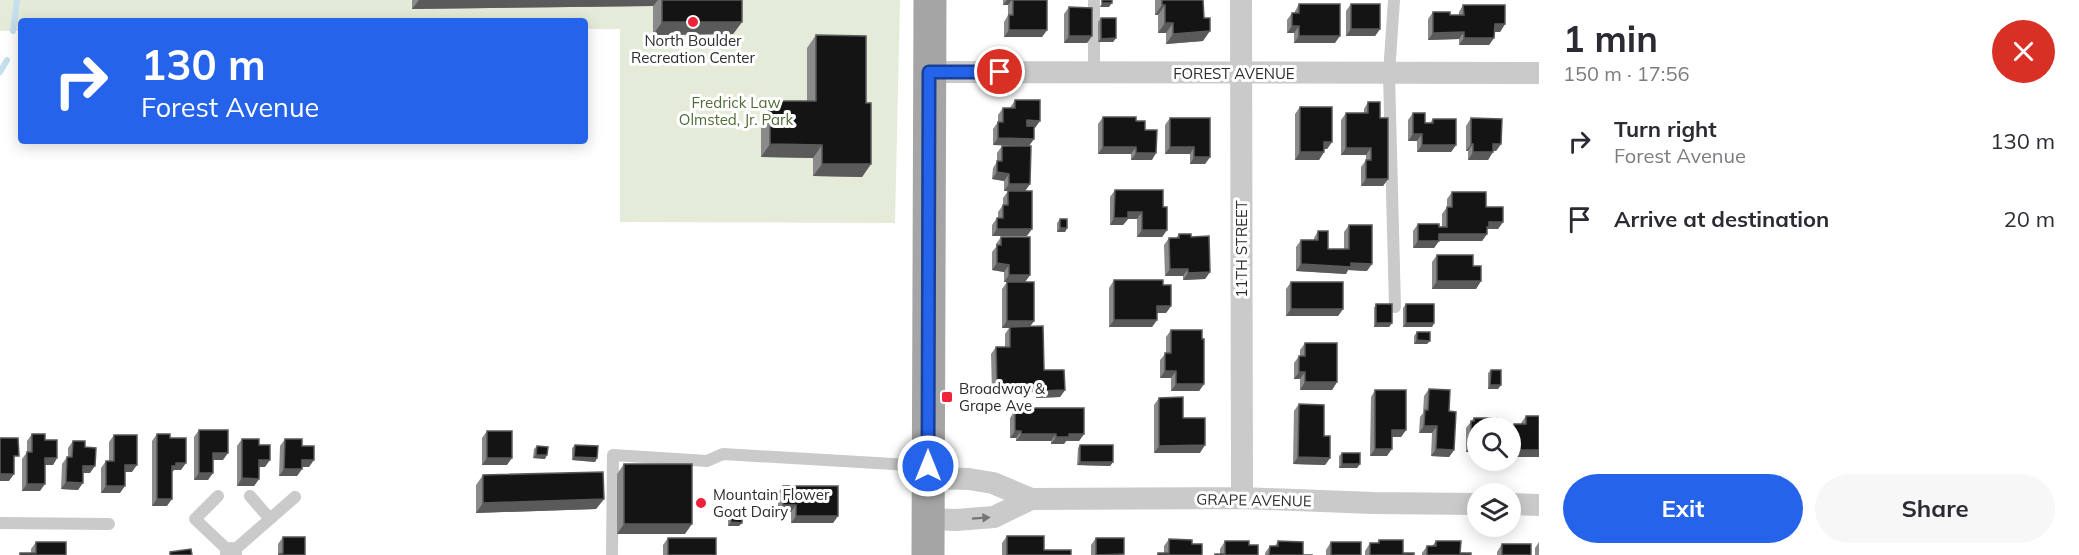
<!DOCTYPE html>
<meta charset="utf-8">
<style>
:root{--surface:#fff;--page:#f7f7f7;--text:#2b2b33;--muted:#7c7c81;--accent:#2563eb}
body{margin:0;font-family:Mulish,sans-serif;background:var(--page);color:var(--text);height:100vh;display:flex;flex-direction:column;font-size:22px;white-space:nowrap}
*{box-sizing:border-box;margin:0}
p{font-size:20px;color:var(--muted)}
.icon{flex:none;width:33px;height:33px;fill:none;stroke:currentColor;stroke-width:2;stroke-linecap:round;stroke-linejoin:round}
.map{position:relative;flex:1;overflow:hidden}
.drawer{display:flex;flex-direction:column;background:var(--surface);width:540px}
.drawer>*{flex:none}
.banner{position:absolute;left:18px;top:18px;width:570px;height:126px;border-radius:6px;box-shadow:0 3px 15px #0003;background:#2563eb;color:#fff;overflow:hidden}
.controls{position:absolute;left:1467px;top:417px;display:grid;gap:12px}
.controls a{display:grid;place-items:center;width:54px;height:54px;border-radius:50%;background:var(--surface);box-shadow:0 3px 15px #0003;font-size:30px}
.pin{position:absolute;display:grid;place-items:center;width:51px;height:51px;color:#fff;margin:-26px;border:3px solid #fff;border-radius:50%;box-shadow:0 2px 6px #0007}
.me{position:absolute;width:66px;margin:-33px;rotate:0deg;stroke-linejoin:round;filter:drop-shadow(0 0 4px #0008)}
.turn{display:flex;align-items:center;gap:21px;height:126px;padding:0 24px;font-size:27px}
.turn .icon{width:78px;height:78px;stroke-width:2.5}
.turn b{display:block;font-size:42px;line-height:51px}
.round{display:grid;place-items:center;flex:none;width:63px;height:63px;border-radius:32px;background:var(--page)}
.headline{display:flex;align-items:center;justify-content:space-between;height:102px;padding:0 24px}
h1{font-size:36px;font-weight:700;line-height:45px}
.primary-button{display:flex;gap:12px;margin-top:auto;padding:12px 24px}
.primary-button a{flex:1;height:69px;border-radius:36px;background:var(--accent);color:#fff;font-size:24px;font-weight:700;line-height:69px;text-align:center}
.primary-button a+a{background:var(--page);color:var(--text)}
ul{padding:0;list-style:none}
li{display:flex;align-items:center;gap:18px;height:78px;padding:0 24px}
li div{flex:1}
li b{display:block;font-size:22px}
li em{font-style:normal}
main{display:flex;flex:1;min-height:0}
.map>svg:first-child{display:block}
.green{fill:#e4ecd9}
.lines{fill:none;stroke-linecap:round;stroke-linejoin:round}
.stream{stroke:#c4dfed;stroke-width:6}
.lane{stroke:#cacaca;stroke-width:12}
.street{stroke:#cacaca;stroke-width:22}
.primary{stroke:#a5a5a5;stroke-width:33}
.wall{fill:#8a8a8a}
.shaded-wall{fill:#5a5a5a}
.building{fill:#141414;stroke:#5a5a5a;stroke-width:1.5}
.oneway{fill:#747474}
.route-casing{stroke:#184099;stroke-width:15}
.route{stroke:#2563eb;stroke-width:10}
.poi-dot{fill:#f0223a;stroke:#fff;stroke-width:2}
.labels{text-anchor:middle;dominant-baseline:central;stroke-width:6;stroke-linejoin:round;paint-order:stroke}
.poi-label{font-size:15px;fill:#2d2d2d;stroke:#fff;text-anchor:start}
.street-label{font-size:15px;fill:#2d2d2d;stroke:#fff}
.park-label{font-size:15px;fill:#526b38;stroke:#fff}
</style>
<main>
<div class="map">
<svg width="1539" height="555" viewBox="0 0 1539 555">
<rect width="100%" height="100%" fill="#fff"/>
<path class="green" d="M0 0H900L895 223 620 222V29H585V21H21V31H0Z"/>
<g class="lines">
<path class="stream" d="M13 31 17 0
M0 72 7 60"/>
<path class="lane" d="M1094 0V73
M1394 0 1389 74 1395 307
M218 496 195 519 231 553 295 497
M250 496 270 519
M0 523 109 524
M612 555 613 455 707 461 723 454 927 466"/>
<path class="street" d="M1241 0 1242 498
M929 72 1539 73
M928 478 969 479 993 483 1031 499 1242 498 1373 503 1478 504
M1510 504 1539 505
M928 519 956 520 994 517 1031 499
M231 555V553"/>
<path class="primary" d="M928 555 930 0"/>
</g>
<path class="wall" d="M412 0H742V22L733 34 653 35V6L412 9Z
M1003 0H1047V30L1042 37H1004V22L1008 15V5H1003Z
M1155 0H1203V41L1166 44V33H1158V15H1155Z
M1299 4 1335 43H1294V33H1287V20L1292 13H1294Z
M1351 4 1380 29 1375 36H1346V11Z
M1463 5 1505 24 1500 32H1494V38L1489 45H1459V39L1428 40V19L1433 12 1450 15H1459V12Z
M1069 7 1092 36 1087 43H1064V14Z
M1101 18 1116 38 1113 42H1098V22Z
M816 35 866 103 871 164 862 177 813 176V158L761 157V113L770 101H807V48Z
M1015 100 1035 128H1034L1029 146 993 145V129L998 122V115L1003 108H1010Z
M1368 102 1380 118 1388 179 1383 186H1361V167L1366 160V155H1341V120L1346 113H1364V109Z
M1300 107 1332 142 1327 149H1324V152L1319 160H1295V114Z
M1413 113 1425 123H1430L1433 119 1456 145 1451 152H1417V141H1408V120Z
M1103 117 1136 121 1145 130 1152 160H1131V154H1098V124Z
M1170 118 1210 157 1205 164H1190V154H1165V125Z
M1471 118 1501 144 1496 151H1493L1488 160H1468V151H1466V126Z
M1002 146 1030 184 1025 191H1004V181L992 179 993 168 997 162V153Z
M1115 190 1163 207 1167 230 1162 237H1137V219H1128L1123 225H1110V197Z
M1008 191 1027 236H992V225L997 218H998V212L1003 205V198Z
M1452 192 1486 207 1503 222 1498 229H1487V234L1482 241H1439L1434 248H1413V231L1418 224 1442 227V214L1447 207V199Z
M1060 219 1067 228 1065 232H1057V223Z
M1349 225 1367 271 1348 270 1346 274 1296 271V247L1301 240H1314V238L1318 231 1328 249H1344V232Z
M1179 234 1191 237 1210 272 1205 279 1183 280V276H1165L1164 245 1169 238H1176Z
M1001 237 1030 275 1025 282H1004V272L992 270V252L996 247V244Z
M1437 255 1473 266 1481 281 1476 289H1432V262Z
M1114 280 1163 285 1171 306 1166 313H1157V320L1152 327H1109V288Z
M1007 282 1034 321 1030 326 1044 370 1065 390 1060 397 1036 398V392L992 393 991 354 996 347H1005V334L1009 328H1002V289Z
M1291 282 1343 309 1338 316H1286V289Z
M1376 304 1392 323 1389 327H1374V308Z
M1406 304 1434 323 1432 327H1403V308Z
M1171 330 1204 384 1199 391H1171V378H1160V360L1166 353V337Z
M1417 332 1427 344H1414V336Z
M1305 343 1337 382 1332 390H1300V379H1294V363L1299 356H1300V350Z
M1491 370 1501 385 1498 389H1488V373Z
M1429 389 1449 411 1454 450 1449 457 1431 456 1432 433H1419L1420 417 1423 413 1424 396Z
M1375 390 1406 430 1401 437H1392L1387 456H1370L1371 397Z
M1159 398 1183 418 1200 453H1154V405Z
M1299 404 1324 436 1330 458 1325 465 1293 464 1294 411Z
M1021 408 1084 434 1079 441H1066L1064 444H1051V441H1016V438H1010V418L1015 410H1020Z
M1526 416 1539 457H1510V430L1514 424H1521V423Z
M1474 418H1497L1478 457H1472V452H1466V428Z
M199 430 223 460H213L208 480H194V437Z
M487 431 507 465H482V438Z
M32 434 45 440 57 458 53 465H45L40 491H22V459L27 452V441Z
M157 434 170 438 181 470H174L172 472 167 506H152V441Z
M114 435 132 472H125L120 493H101V468L106 461H109V442Z
M242 439 259 445 265 467H259V479L254 486H237V446Z
M285 439 302 446 309 467H302V469L297 476H279L280 446Z
M73 441 85 447 90 473H83L78 490 61 489 62 464 67 457H68V448Z
M575 445 597 458 595 462 572 460V448Z
M1080 445 1113 462 1110 466 1077 465 1078 448Z
M537 446 545 459 533 458 534 449Z
M1342 453 1360 464 1357 468H1339V456Z
M624 464 685 534H617V474Z
M483 475 604 499 596 509 476 513V485Z
M783 486 838 516 833 523H791V512H778V493Z
M731 515 739 526H728V519Z
M1007 536 1044 550 1071 555H1002V543Z
M283 537 305 555H278V544Z
M668 538 716 555H663V545Z
M1096 538 1124 554 1091 555V545Z
M1169 539 1192 544 1202 555H1157L1158 553H1164V546Z
M1379 540 1403 553 1414 555H1365V551L1370 543H1377Z
M1225 541 1249 545 1258 555H1214L1215 554H1220V549Z
M1278 541 1303 555H1313H1265V553L1270 546H1275Z
M1436 541 1460 553 1471 555H1422V553L1427 546H1432Z
M36 542 66 555H19L20 553H31V549Z
M1331 542 1361 555H1326V550Z
M1539 542V555H1535V548Z
M1502 544 1531 555H1497V552Z"/>
<path class="shaded-wall" d="M419 0H658L653 6 412 9Z
M1007 0H1012L1008 5H1003Z
M1102 3H1112L1109 7H1100Z
M1162 5H1165L1158 15H1155Z
M662 22H742L733 34 653 35Z
M1165 23H1173L1166 33H1158Z
M1495 24H1505L1500 32H1490Z
M1292 26H1299L1294 33H1287Z
M1351 29H1380L1375 36H1346Z
M1009 30H1047L1042 37H1004Z
M1210 31 1203 41 1166 44 1173 34Z
M1464 32 1459 39 1428 40 1433 33Z
M1069 36H1092L1087 43H1064Z
M1299 36H1340L1335 43H1294Z
M1116 38 1113 42H1098L1101 39Z
M1464 38H1494L1489 45H1459Z
M1027 120 1040 121 1035 128H1022Z
M1413 134H1422L1417 141H1408Z
M998 138 1034 139 1029 146 993 145Z
M1324 142H1332L1327 149H1319Z
M770 144 822 145 813 158 761 157Z
M1471 144H1473L1468 151H1466Z
M1493 144H1501L1496 151H1488Z
M1422 145H1456L1451 152H1417Z
M1103 147H1136L1131 154H1098Z
M1170 147H1194L1190 154H1165Z
M1346 148H1371L1366 155H1341Z
M1300 152H1324L1319 160H1295Z
M1473 152H1493L1488 160H1468Z
M1136 153H1156L1152 160H1131Z
M1194 157H1210L1205 164H1190Z
M822 164H871L862 177 813 176Z
M997 172 1009 174 1004 181 992 179Z
M1366 179H1388L1383 186H1361Z
M1009 184H1030L1025 191H1004Z
M1128 212H1142L1137 219H1128L1123 225H1110L1114 218Z
M1489 222H1503L1498 229H1487L1484 234H1487L1482 241H1434L1439 234Z
M1060 228H1067L1065 232H1057Z
M997 229H1032L1027 236H992Z
M1142 230H1167L1162 237H1137Z
M1418 241H1439L1434 248H1413Z
M997 263 1009 265 1004 272 992 270Z
M1351 263 1372 264 1367 271 1348 270 1346 274 1296 271 1301 264Z
M1170 269H1188L1183 276H1165Z
M1210 272 1205 279 1183 280 1188 273Z
M1009 275H1030L1025 282H1004Z
M1437 281H1481L1476 289H1432Z
M1157 306H1171L1166 313H1152Z
M1291 309H1343L1338 316H1286Z
M1114 320H1157L1152 327H1109Z
M1007 321H1034L1029 328H1002Z
M1376 323H1392L1389 327H1374Z
M1406 323H1434L1432 327H1403Z
M1417 340 1430 341 1427 344H1414Z
M1165 371H1176L1171 378H1160Z
M1299 372H1305L1300 379H1294Z
M1305 382H1337L1332 390H1300Z
M1176 384H1204L1199 391H1171Z
M1041 385 1036 392 992 393 997 386Z
M1490 385H1501L1498 389H1488Z
M1065 390 1060 397 1036 398 1041 391Z
M1424 426H1437L1432 433H1419Z
M1392 430H1406L1401 437H1387Z
M1015 431H1021L1016 438H1010Z
M1021 434H1056L1051 441H1016Z
M1069 434H1084L1079 441H1066L1064 444H1051L1056 437Z
M1205 445 1200 453H1154L1159 446Z
M1471 445H1477L1472 452H1466Z
M1375 449H1392L1387 456H1370Z
M1436 449 1454 450 1449 457 1431 456Z
M1477 450 1478 457H1472Z
M1514 450H1539V457H1510V455Z
M213 453H228L223 460H208Z
M536 455H547L545 459 533 458Z
M574 457 597 458 595 462 572 460Z
M1298 457 1330 458 1325 465 1293 464Z
M45 458H57L53 465H40Z
M487 458H512L507 465H482Z
M259 460H270L265 467H254Z
M302 460H314L309 467H297Z
M1080 462H1113L1110 466 1077 465Z
M176 463H186L181 470H174L171 473 172 466Z
M1342 464H1360L1357 468H1339Z
M125 465H137L132 472H120Z
M83 466H95L90 473H78Z
M284 469H302L297 476H279Z
M199 473H213L208 480H194Z
M0 474H14L9 481H0Z
M242 478 259 479 254 486H237Z
M66 482 83 483 78 490 61 489Z
M27 484H45L40 491H22Z
M106 486H125L120 493H101Z
M157 499H172L167 506H152Z
M604 499 596 509 476 513 483 503Z
M783 505H796L791 512H778Z
M796 516H838L833 523H791Z
M731 522 742 523 739 526H728Z
M624 524H692L685 534H617Z"/>
<path class="building" d="M662 0H742V22H662Z
M1013 0H1047V30H1009V15H1013Z
M1102 0H1112V3H1102Z
M1162 0H1203L1204 18H1210V31L1173 34V23H1165V5H1162Z
M1299 4H1340V36H1299V26H1292V13H1299Z
M1351 4H1380V29H1351Z
M1463 5H1505V24H1495L1494 38H1464V32L1433 33V12H1450V15H1464Z
M1069 7 1092 8V36H1069Z
M1101 18H1116V38L1101 39Z
M816 35 866 36V103H871V164H822V145L770 144V101H816Z
M1015 100H1040V121L1027 120V126H1034V139L998 138V122H1003V108H1015Z
M1368 102H1380V118H1388V179H1366V160H1371V148H1346V113H1368Z
M1300 107H1332V142H1324V152H1300Z
M1413 113H1425V123H1433V119H1456V145H1422V134H1413Z
M1103 117H1136V121H1145V130H1157L1156 153H1136V147H1103Z
M1170 118H1210V157H1194V147H1170Z
M1471 118 1502 119 1501 144H1493V152H1473V144H1471Z
M1002 146H1031L1030 184H1009V174L997 172V161H1002Z
M1115 190H1163V207H1167V230H1142V212H1128V218H1114Z
M1008 191H1032V229H997V218H1003V205H1008Z
M1452 192H1486V207H1503V222H1489V227H1487V234H1439V241H1418V224H1439V227H1447V207H1452Z
M1060 219H1067V228H1060Z
M1349 225H1372V264L1351 263V267L1301 264V240H1318V231H1328V249H1349Z
M1179 234H1191V237L1209 236 1210 272 1188 273V269H1170L1169 238H1179Z
M1001 237H1030V275H1009V265L997 263V245H1001Z
M1437 255H1473V266H1481V281H1437Z
M1114 280H1163V285H1171V306H1157V320H1114Z
M1007 282H1034V321H1007Z
M1291 282H1343V309H1291Z
M1376 304H1392V323H1376Z
M1406 304H1434V323H1406Z
M1043 326 1044 370H1064L1065 390 1041 391V385L997 386 996 347H1010V327Z
M1171 330H1202V339H1204V384H1176V371H1165V353H1171Z
M1417 332H1430V341L1417 340Z
M1305 343H1337V382H1305V372H1299V356H1305Z
M1491 370H1501V385H1490Z
M1429 389 1450 390 1449 411 1456 412 1454 450 1436 449 1437 426H1424L1425 410H1428Z
M1375 390H1406V430H1392V449H1375Z
M1183 397V418H1205V445L1159 446V398Z
M1299 404 1324 405V436H1330V458L1298 457Z
M1021 408H1084V434H1069V437H1056V434H1021V431H1015V410H1021Z
M1526 416H1539V450H1514V424H1526Z
M1474 418H1497V421H1502V428H1478V450L1477 445H1471V421H1474Z
M199 430H228V453H213V473H199Z
M487 431H512V458H487Z
M32 434H45V440H57V458H45V484H27V452H32Z
M157 434H170V438H186V463H176V466H172V499H157Z
M114 435H137V465H125V486H106V461H114Z
M0 438H18L19 456H14V474H0Z
M242 439H259V445H270V460H259V479L242 478Z
M285 439H302V446H314V460H302V469H284Z
M73 441H85V447L96 448 95 466H83V483L66 482 67 457H72Z
M575 445 598 446 597 458 574 457Z
M1080 445H1113V462H1080Z
M537 446 548 447 547 455H536Z
M1342 453H1360V464H1342Z
M624 464H692V524H624Z
M603 472 604 499 483 503V475Z
M783 486H838V516H796V505H783Z
M731 515 742 516V523L731 522Z
M1007 536H1044V550H1071V555H1007Z
M283 537H305V555H279V554L283 553Z
M668 538H716V555H668Z
M1096 538H1124V554L1096 555Z
M1169 539 1192 540V544H1202V555H1158V553H1169Z
M1379 540H1403V553H1414V555H1370V543H1379Z
M1225 541H1249V545H1258V555H1215V554H1225Z
M1278 541 1303 542V555H1313H1269L1270 546H1278Z
M1436 541H1461L1460 553H1471V555H1427V546H1436Z
M36 542H66V555H20V553H36Z
M1331 542H1361V555H1331Z
M1502 544H1531V555H1502Z
M191 549 192 555H170V552Z"/>
<defs><path id="oneway-solid" d="M-6-.8H1V-3.2L6.5 0L1 3.2V.8H-6Z" transform="scale(1.5)"/></defs>
<use class="oneway" href="#oneway-solid" transform="translate(981 518) rotate(-4)"/>
<g class="lines">
<g class="route-casing">
<path id="route" d="M928 466 929 72H1000"/>
</g>
<use href="#route" class="route"/>
</g>
<g class="poi-dot">
<circle cx="693" cy="22" r="6"/>
<rect x="941" y="391" width="12" height="12" rx="3"/>
<circle cx="701" cy="503" r="6"/>
</g>
<g class="labels">
<g class="poi-label">
<text x="693" y="40" text-anchor="middle">North Boulder<tspan x="693" dy="17">Recreation Center</tspan></text>
<text x="959" y="388">Broadway &amp;<tspan x="959" dy="17">Grape Ave</tspan></text>
<text x="713" y="494">Mountain Flower<tspan x="713" dy="17">Goat Dairy</tspan></text>
</g>
<g class="street-label">
<text x="1234" y="73">FOREST AVENUE</text>
<text transform="translate(1241 249) rotate(-90)">11TH STREET</text>
<text transform="translate(1254 500) rotate(1)">GRAPE AVENUE</text>
</g>
<g class="park-label">
<text x="736" y="102">Fredrick Law<tspan x="736" dy="17">Olmsted, Jr. Park</tspan></text>
</g>
</g>
</svg>
<div class="controls">
<a><svg class="icon" aria-label="search" viewBox="0 0 24 24"><circle cx="10" cy="10" r="6"/><path d="M15 15l6 6"/></svg></a>
<a><svg class="icon" aria-label="layers" viewBox="0 0 24 24"><path d="M12 4l9 5-9 5-9-5zM3 14l9 5 9-5"/></svg></a>
</div>
<div class="pin" style="left:1000px;top:72px;background:#d93025"><svg class="icon" aria-label="arrive" viewBox="0 0 24 24"><path d="M6 21V4h12l-3 4 3 4H6"/></svg></div>
<svg class="me" style="left:928px;top:466px" viewBox="-20 -20 40 40"><circle r="17" fill="#2563eb" stroke="#fff" stroke-width="3"/><path d="M0-11L8 9 0 5-8 9z" fill="#fff"/></svg>
<div class="banner">
<div class="turn"><svg class="icon" aria-label="right" viewBox="0 0 24 24"><path d="M7 20v-9h11M14 6l5 5-5 5"/></svg><div><b>130 m</b>Forest Avenue</div></div>
</div>
</div>
<section class="drawer">
<div class="headline"><div><h1>1 min</h1><p>150 m · 17:56</p></div><a class="round" style="background:#d93025;color:#fff"><svg class="icon" aria-label="close" viewBox="0 0 24 24"><path d="M6 6l12 12M18 6L6 18"/></svg></a></div>
<ul>
<li><svg class="icon" aria-label="right" viewBox="0 0 24 24"><path d="M7 20v-9h11M14 6l5 5-5 5"/></svg><div><b>Turn right</b><p>Forest Avenue</p></div><em>130 m</em></li>
<li><svg class="icon" aria-label="arrive" viewBox="0 0 24 24"><path d="M6 21V4h12l-3 4 3 4H6"/></svg><div><b>Arrive at destination</b></div><em>20 m</em></li>
</ul>
<div class="primary-button"><a>Exit</a><a>Share</a></div>
</section>
</main>
